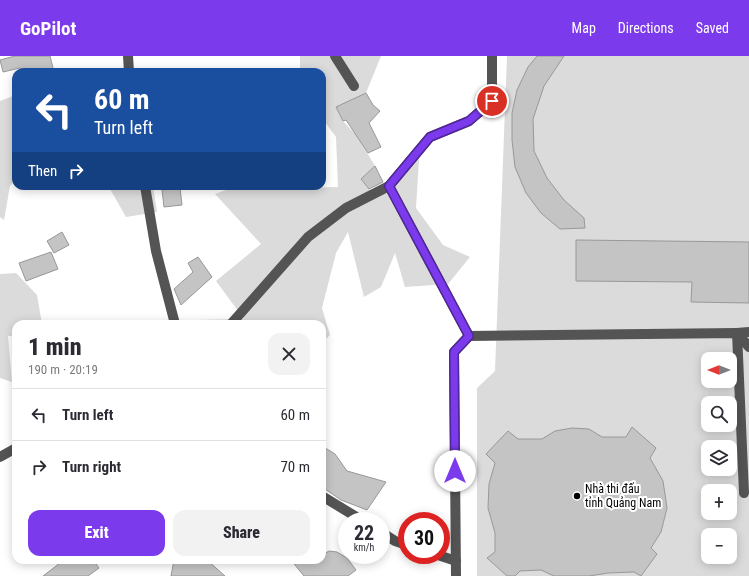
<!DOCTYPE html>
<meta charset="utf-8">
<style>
:root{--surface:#fff;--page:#f2f2f3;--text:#2b2b33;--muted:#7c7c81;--line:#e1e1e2;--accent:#7c3aed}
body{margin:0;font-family:"Roboto Condensed",sans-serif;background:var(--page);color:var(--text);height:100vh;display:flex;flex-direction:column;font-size:15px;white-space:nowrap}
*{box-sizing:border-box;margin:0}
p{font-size:13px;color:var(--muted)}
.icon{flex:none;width:22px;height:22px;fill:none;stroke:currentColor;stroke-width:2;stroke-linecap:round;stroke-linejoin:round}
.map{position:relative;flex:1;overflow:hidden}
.sheet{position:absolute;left:12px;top:264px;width:314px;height:244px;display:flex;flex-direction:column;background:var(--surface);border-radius:12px;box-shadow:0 2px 10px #0003}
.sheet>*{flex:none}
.hud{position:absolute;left:12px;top:12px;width:314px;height:122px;border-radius:12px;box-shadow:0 2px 10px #0003;background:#1a4fa0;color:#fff;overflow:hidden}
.needle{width:26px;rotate:270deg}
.fabs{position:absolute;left:701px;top:296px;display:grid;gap:8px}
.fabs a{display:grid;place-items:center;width:36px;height:36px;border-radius:8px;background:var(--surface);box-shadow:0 2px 10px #0003;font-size:20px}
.speed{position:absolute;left:338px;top:456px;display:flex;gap:8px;font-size:20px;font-weight:700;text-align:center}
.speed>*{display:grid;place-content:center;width:52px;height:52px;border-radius:50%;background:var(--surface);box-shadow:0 2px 10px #0003;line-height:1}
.speed small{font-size:10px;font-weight:400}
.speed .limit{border:6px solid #d22;background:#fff;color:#111}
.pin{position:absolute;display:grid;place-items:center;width:34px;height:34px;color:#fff;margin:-17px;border:2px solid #fff;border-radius:50%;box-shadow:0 1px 4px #0007}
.me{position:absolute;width:44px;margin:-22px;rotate:0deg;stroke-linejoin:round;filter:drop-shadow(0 0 3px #0008)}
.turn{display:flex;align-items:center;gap:14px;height:84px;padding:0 16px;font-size:18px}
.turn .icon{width:52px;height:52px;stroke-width:2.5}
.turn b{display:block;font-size:28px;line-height:34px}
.then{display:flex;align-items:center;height:38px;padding:0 16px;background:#0003;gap:8px;font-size:15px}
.round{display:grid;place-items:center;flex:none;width:42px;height:42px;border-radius:12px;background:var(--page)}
.overview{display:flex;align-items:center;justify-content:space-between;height:68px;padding:0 16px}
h1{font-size:24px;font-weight:800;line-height:30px}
.cta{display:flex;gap:8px;margin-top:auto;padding:8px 16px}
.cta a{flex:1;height:46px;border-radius:12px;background:var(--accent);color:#fff;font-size:16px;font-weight:800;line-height:46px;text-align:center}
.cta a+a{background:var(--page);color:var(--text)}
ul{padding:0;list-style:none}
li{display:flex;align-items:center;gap:12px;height:52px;padding:0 16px;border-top:1px solid var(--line)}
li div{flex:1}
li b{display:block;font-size:15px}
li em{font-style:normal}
header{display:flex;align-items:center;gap:24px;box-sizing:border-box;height:56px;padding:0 20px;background:var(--accent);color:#fff}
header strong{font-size:19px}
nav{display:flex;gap:22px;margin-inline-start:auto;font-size:14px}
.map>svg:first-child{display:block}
</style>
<header>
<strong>GoPilot</strong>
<nav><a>Map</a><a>Directions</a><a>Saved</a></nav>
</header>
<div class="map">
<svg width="749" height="520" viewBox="0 0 749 520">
<rect width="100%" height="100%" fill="#fff"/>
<!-- green -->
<g fill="#dbdbdb" fill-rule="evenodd">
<polygon points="300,0 381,0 366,37 337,52 343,65 357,80 375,110 361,123 376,142 387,133 400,110 419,103 416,152 443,189 470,201 448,228 405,231 395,197 381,231 364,241 348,176 336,197 322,252 330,279 322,287 322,268 192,268 199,264 244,263 216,225 261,188 215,138 237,130 298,130 299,132 338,131 336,81 322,62 322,16 300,16"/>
<path d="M507,0H749V520H477V332L495,315ZM708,303H730V325H708ZM708,347H730V369H708ZM708,391H730V413H708ZM708,435H730V457H708ZM708,479H730V501H708Z"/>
<polygon points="13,40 16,42 16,123 10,130 4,164 0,161 0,45"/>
<polygon points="99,130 153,130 157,156 126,161 109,131"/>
<polygon points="16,217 37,239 42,268 16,268 16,280 8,280 12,326 0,322 0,218"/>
</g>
<!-- building -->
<g fill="#c4c4c4" stroke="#989898">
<polygon points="15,0 50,0 54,16 21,16 20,12 3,16 0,4"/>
<polygon points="537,0 564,0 544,30 533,63 534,95 547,122 564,144 584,162 585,172 560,173 541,157 526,137 515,111 512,84 512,57 517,34 528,11"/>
<polygon points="366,37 373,49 380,55 369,67 381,91 368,97 346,64 343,65 336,51"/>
<polygon points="375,110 383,126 369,133 361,123"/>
<polygon points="180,132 182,149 164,151 162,134"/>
<polygon points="62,176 69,189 54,197 47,185"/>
<polygon points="576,184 749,186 749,247 691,246 692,226 576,225"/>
<polygon points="51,196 58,213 26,225 19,207"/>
<polygon points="198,201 212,221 181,249 174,233 193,216 188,207"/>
<polygon points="632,371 656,392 650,402 663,425 667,452 661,476 651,492 657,498 641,520 634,516 608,517 589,520 554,520 541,514 520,515 515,520 507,520 487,502 495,496 495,477 488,452 489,428 495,407 486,398 508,375 518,383 542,383 555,375 572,372 589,373 602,381 626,381"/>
<polygon points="322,390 335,398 347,415 386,426 367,454 341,444 322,431"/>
<polygon points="329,495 337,496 347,502 356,514 348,520 304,520 291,504 322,504 322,499"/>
<polygon points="64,504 93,504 99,512 88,520 43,520"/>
<polygon points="174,504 207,504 225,520 171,520"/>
</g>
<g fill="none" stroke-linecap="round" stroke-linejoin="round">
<!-- minor -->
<g stroke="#545454" stroke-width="10">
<polyline points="128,0 129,16"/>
<polyline points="335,0 354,30"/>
<polyline points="145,130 156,195 175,268"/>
<polyline points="389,130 469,280"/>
<polyline points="231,268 308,181 346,152 389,130 430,81 469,65 492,45 492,0"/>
<polyline points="0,401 16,392"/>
<polyline points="744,437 737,277 749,276"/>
<polyline points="322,440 363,465"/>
<polyline points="381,476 395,485 407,489"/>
<polyline points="438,499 456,505"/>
<polyline points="456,520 454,296 469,280 737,277 749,291"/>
</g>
</g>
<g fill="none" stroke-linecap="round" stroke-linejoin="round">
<!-- route casing -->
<g stroke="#51269a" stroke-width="10">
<polyline id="route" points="455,415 454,296 469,280 389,130 430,81 469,65 492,45"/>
</g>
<!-- route -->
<use href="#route" stroke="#7c3aed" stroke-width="7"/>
</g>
<!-- markers -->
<circle fill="#000" stroke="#fff" stroke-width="1.5" cx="577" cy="440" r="4"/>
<g text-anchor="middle" stroke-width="4" stroke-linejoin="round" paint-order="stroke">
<!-- poi labels -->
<g font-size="12" fill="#000" stroke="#fff" text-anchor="start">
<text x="585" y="437">Nhà thi đấu<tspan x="585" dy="14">tỉnh Quảng Nam</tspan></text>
</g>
</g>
</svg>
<div class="fabs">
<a><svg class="needle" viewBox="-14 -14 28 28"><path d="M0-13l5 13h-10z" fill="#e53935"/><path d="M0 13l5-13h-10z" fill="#7c7c81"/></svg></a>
<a><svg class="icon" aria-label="search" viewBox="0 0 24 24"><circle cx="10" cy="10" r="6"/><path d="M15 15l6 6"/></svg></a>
<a><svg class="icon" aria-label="layers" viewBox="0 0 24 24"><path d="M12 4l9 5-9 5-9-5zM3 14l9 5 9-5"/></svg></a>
<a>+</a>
<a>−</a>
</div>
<div class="speed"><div>22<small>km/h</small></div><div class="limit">30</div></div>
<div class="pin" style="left:492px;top:45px;background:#d93025"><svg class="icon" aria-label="arrive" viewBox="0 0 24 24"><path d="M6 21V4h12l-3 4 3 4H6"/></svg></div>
<svg class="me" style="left:455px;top:415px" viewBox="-20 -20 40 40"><circle r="19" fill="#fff"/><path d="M0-13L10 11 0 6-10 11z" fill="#7c3aed"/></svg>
<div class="hud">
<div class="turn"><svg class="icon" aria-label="left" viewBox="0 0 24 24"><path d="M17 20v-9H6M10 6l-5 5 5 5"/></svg><div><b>60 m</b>Turn left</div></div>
<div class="then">Then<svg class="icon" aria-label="right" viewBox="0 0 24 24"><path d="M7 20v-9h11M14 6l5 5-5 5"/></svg></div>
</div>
<section class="sheet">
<div class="overview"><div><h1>1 min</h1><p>190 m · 20:19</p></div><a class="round"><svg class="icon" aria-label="close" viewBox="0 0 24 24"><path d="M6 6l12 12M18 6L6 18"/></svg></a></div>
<ul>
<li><svg class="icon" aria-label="left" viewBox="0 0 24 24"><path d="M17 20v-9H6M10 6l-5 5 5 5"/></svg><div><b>Turn left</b></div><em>60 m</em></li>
<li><svg class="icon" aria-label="right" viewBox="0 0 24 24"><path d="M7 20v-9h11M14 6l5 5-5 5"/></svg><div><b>Turn right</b></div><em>70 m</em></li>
</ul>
<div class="cta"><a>Exit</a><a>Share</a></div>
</section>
</div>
